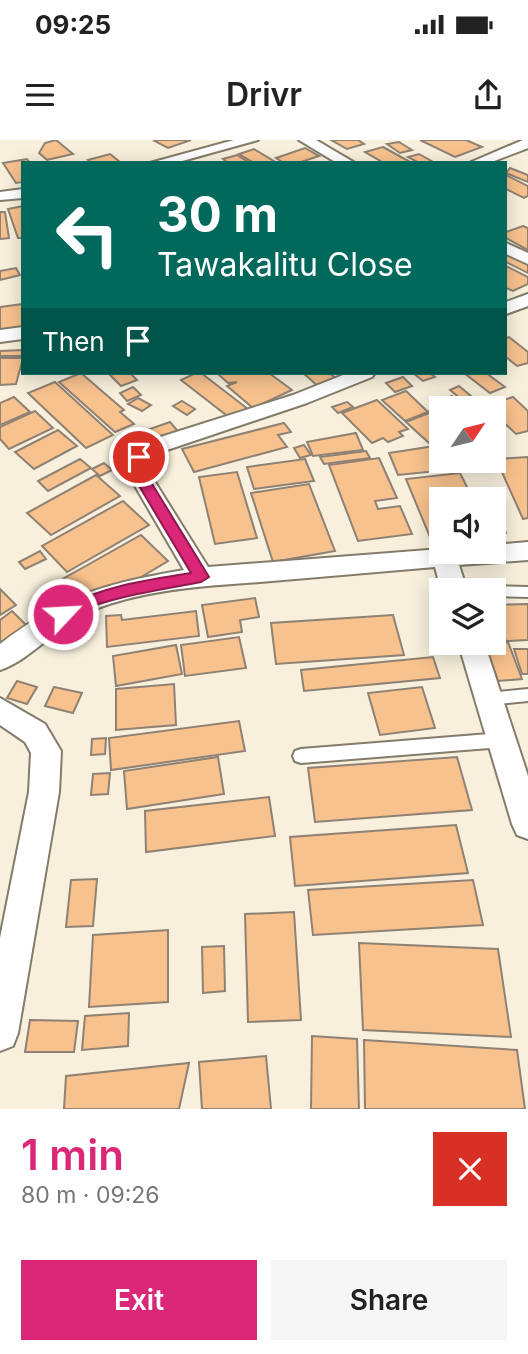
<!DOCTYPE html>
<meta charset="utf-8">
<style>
:root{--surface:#fff;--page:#f6f6f6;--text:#222;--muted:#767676;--accent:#db2777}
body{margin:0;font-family:Inter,sans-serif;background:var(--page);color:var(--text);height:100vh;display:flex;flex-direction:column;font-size:26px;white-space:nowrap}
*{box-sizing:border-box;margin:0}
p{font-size:23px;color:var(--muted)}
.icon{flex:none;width:38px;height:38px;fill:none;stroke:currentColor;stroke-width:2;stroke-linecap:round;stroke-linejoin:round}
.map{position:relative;height:969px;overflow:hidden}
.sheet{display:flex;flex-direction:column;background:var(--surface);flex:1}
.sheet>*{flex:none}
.guide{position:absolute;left:21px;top:21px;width:486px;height:214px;border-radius:0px;box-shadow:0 4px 18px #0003;background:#00695c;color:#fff;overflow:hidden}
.needle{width:46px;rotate:55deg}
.fabs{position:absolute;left:429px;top:256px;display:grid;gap:14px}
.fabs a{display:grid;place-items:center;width:77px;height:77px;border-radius:0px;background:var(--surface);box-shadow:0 4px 18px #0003;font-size:35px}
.pin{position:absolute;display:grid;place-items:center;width:60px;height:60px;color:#fff;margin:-30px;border:4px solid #fff;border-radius:50%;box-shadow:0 2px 7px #0007}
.me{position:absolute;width:77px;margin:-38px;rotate:65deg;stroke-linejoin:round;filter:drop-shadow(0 0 5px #0008)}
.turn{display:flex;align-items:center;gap:24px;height:147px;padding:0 21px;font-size:32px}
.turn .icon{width:91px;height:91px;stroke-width:2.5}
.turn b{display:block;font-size:49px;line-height:60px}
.then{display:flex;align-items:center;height:66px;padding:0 21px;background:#0003;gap:14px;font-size:26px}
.round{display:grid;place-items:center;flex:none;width:74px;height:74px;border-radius:0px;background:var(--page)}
.overview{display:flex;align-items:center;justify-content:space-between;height:119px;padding:0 21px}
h1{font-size:42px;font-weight:600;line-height:52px;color:var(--accent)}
.action{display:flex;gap:14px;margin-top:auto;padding:14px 21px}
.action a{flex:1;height:80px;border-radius:0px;background:var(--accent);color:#fff;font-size:28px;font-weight:600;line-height:80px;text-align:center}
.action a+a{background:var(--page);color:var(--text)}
.status{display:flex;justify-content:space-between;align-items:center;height:49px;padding:0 35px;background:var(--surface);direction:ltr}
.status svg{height:19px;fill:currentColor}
header{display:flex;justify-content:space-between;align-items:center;height:91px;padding:0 21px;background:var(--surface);font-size:32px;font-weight:600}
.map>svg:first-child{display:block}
</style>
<div class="status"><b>09:25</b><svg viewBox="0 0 49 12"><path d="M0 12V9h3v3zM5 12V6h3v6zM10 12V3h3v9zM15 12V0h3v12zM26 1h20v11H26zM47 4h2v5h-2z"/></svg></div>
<header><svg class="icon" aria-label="menu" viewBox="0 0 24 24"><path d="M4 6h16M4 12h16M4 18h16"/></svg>Drivr<svg class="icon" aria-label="share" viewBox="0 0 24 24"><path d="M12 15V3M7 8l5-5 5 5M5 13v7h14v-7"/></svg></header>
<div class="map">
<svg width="528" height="969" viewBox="0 0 528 969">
<rect width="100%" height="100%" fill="#f8f0dc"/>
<!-- building -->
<g fill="#f8c28e" stroke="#8f8173" stroke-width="2">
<polygon points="56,0 73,14 47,20 39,13 45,3"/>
<polygon points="153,0 191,0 168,8"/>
<polygon points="331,0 358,0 364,4 347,9"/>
<polygon points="420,0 466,0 482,7 455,17"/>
<polygon points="399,2 412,10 400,13 387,4"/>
<polygon points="383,7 412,23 384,23 365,12"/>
<polygon points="305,8 319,16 298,23 284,23 276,18"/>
<polygon points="254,9 277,23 254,23 239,14"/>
<polygon points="110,14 120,22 92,23 88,20"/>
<polygon points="419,14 435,23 419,23 408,17"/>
<polygon points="237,15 250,23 228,23 223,19"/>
<polygon points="27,19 30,23 23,23 23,42 16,43 3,23"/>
<polygon points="510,28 528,35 528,42 506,33"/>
<polygon points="506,35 528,46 528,56 524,58 506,49"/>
<polygon points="23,66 23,98 18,98 8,69"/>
<polygon points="0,72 5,72 9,98 0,99"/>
<polygon points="523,86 528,88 528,110 506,98 506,92"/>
<polygon points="506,111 528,122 528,133 506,122"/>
<polygon points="506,126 528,137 528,144 513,151 506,148"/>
<polygon points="16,128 20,135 0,140 0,131"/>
<polygon points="23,164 23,187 0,190 0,167"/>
<polygon points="509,197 528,212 528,223 517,226 506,217 506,198"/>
<polygon points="23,210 23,216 0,216 0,211"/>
<polygon points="0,218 23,218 16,244 0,245"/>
<polygon points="81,233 124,270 120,272 134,284 115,292 59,242"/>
<polygon points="117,233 130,233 137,240 121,246 110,235"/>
<polygon points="196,233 201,233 248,269 230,278 181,240"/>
<polygon points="269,233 292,250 253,268 227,246 237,242 228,243 218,234"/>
<polygon points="303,233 329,233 337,239 319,247"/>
<polygon points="413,233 430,233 435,237 423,241"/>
<polygon points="464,233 486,233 505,247 490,253"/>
<polygon points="403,237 412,246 395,252 386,243"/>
<polygon points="55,242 113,295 86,308 28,253"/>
<polygon points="459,246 471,256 461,259 450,250"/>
<polygon points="133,247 141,255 127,261 120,253"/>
<polygon points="406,251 428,272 405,281 382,260"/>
<polygon points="452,256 460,263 472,259 482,268 441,268 441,280 430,270 442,266 437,262"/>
<polygon points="14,257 30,272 0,285 0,263"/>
<polygon points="513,257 528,271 528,291 516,294 494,273 494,268 485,266"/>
<polygon points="138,258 151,265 142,271 128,264"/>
<polygon points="377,260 408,289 399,292 403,296 388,302 383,298 372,303 342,273"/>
<polygon points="182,261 195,269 187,275 173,266"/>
<polygon points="347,262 353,267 338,273 332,267"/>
<polygon points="35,271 53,288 9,309 0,299 0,287"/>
<polygon points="429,273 441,284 441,298 429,303 406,282"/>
<polygon points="170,282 182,296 141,311 130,296"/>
<polygon points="284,283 291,292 278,295 287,307 194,332 182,309"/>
<polygon points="58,290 77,306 34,329 15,312"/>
<polygon points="356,293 363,310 313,316 307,302"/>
<polygon points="304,305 311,315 300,318 294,308"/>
<polygon points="441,305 441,320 464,320 468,328 398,335 389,313"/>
<polygon points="366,311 370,318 324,324 320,317"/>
<polygon points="528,317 528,378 523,379 496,319"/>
<polygon points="379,318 397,358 375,361 378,369 400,366 412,394 358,401 329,325"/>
<polygon points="80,319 91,328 48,351 38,341"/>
<polygon points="305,319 314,341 254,349 247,327"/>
<polygon points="104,323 112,330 100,336 92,329"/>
<polygon points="237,332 257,398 215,404 199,337"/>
<polygon points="460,333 473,359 441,359 441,401 432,402 406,339"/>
<polygon points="96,335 120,356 51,395 27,373"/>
<polygon points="309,344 335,411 273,422 251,353"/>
<polygon points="123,361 149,385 67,432 42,406"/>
<polygon points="497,373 506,393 494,395 494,374"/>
<polygon points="141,395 168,421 121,449 75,464 64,455 53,461 43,450"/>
<polygon points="40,411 46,419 25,429 19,422"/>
<polygon points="0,449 16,465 0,475"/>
<polygon points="255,458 259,477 240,480 242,492 208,497 202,465"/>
<polygon points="528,464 528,500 506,501 495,465"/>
<polygon points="12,471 30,489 0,511 0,480"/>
<polygon points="196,471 199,496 107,507 106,476 121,475 122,480"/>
<polygon points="393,475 404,515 276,524 271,483"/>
<polygon points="239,497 246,528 185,536 181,505"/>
<polygon points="508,502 522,539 498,541 485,504"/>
<polygon points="176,505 182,534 116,546 113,516"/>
<polygon points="514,509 528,509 528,534 522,534"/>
<polygon points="433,517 440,538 304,551 301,530"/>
<polygon points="17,541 37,547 27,564 7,558"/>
<polygon points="174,544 176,585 116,590 116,549"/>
<polygon points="54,547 82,553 73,573 45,566"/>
<polygon points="422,547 435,588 380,595 368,553"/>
<polygon points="239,581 245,611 111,630 109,598"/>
<polygon points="106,598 105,614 91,615 92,599"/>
<polygon points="218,617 224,654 127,669 124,631"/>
<polygon points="457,617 472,670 315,682 308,628"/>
<polygon points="110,633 108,654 91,655 93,634"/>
<polygon points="269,657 275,696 146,712 145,671"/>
<polygon points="456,685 468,733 295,746 290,697"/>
<polygon points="97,739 93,786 66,787 71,740"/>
<polygon points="473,740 483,785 313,795 308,750"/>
<polygon points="294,772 301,880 248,882 245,774"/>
<polygon points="168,790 168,862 89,867 93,795"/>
<polygon points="359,803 498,809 511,897 363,890"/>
<polygon points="224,806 225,851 203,853 202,807"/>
<polygon points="129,873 128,906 82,910 85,876"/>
<polygon points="30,880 78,881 74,912 25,912"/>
<polygon points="312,896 357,899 359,969 311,969"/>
<polygon points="364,900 517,910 525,969 365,969"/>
<polygon points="266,916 271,969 202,969 199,922"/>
<polygon points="189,923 179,969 64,969 66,936"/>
</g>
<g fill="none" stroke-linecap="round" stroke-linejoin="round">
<!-- lane casing -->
<g stroke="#837c6b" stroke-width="4">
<g id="lane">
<polygon points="494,446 528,447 528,457 494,456 494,450 488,450"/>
<polygon points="528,549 528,561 489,565 484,564 481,559 484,554 489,553"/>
<polygon points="502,593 508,595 510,600 508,605 502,607 301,623 295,621 293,616 295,611 301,609"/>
</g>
</g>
<!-- street casing -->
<g stroke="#837c6b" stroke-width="4">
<g id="street">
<polygon points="234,0 258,0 175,23 150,23"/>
<polygon points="299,0 316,0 355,23 337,23"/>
<polygon points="523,0 528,0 528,8 489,23 469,23"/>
<polygon points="23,49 23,58 0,60 0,52"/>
<polygon points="506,103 528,113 528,124 506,114"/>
<polygon points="528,154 528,166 506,174 506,162"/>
<polygon points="23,187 23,199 0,202 0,190"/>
<path d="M348,233H375L372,237L307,263L167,310L150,320V334L208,427L441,409L494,411V405L528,402V420L459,425L467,450H441L435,427C377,432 319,437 260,442C205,446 145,449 93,470C59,483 33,519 0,530V504C66,454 104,444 184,430L128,334L131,312L151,300L293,255Z"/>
<polygon points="458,502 484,502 528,636 528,699 517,695 512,684"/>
<polygon points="0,558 45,584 61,611 59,652 18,893 13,906 0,911 0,798 29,652 31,613 25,602 0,585"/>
</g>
</g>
<!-- lane -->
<use href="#lane" fill="#fff" fill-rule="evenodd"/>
<!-- street -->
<use href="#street" fill="#fff" fill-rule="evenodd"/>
</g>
<!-- route -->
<path fill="#db2777" stroke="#8e194d" stroke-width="2" d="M139,313L146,317V334L209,437L201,442C164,449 129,454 93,466C81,470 70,483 58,479V470C99,447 145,440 191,433L132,334V317Z"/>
</svg>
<div class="fabs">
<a><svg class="needle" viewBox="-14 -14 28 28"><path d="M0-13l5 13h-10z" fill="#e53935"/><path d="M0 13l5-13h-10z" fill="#767676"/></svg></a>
<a><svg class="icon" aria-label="sound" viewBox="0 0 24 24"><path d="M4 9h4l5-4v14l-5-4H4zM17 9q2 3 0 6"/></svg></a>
<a><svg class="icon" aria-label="layers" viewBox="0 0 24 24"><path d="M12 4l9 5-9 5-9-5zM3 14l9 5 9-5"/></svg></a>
</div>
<div class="pin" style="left:139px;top:317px;background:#d93025"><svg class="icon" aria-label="arrive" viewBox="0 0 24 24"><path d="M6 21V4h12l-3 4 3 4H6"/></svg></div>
<svg class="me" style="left:63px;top:474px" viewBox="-20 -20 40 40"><circle r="17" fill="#db2777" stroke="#fff" stroke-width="3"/><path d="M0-11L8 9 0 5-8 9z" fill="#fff"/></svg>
<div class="guide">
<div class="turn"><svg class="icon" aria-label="left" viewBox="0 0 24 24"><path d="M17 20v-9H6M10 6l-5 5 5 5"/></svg><div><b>30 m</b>Tawakalitu Close</div></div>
<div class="then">Then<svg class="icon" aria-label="arrive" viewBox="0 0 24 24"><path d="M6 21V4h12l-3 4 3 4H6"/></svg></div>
</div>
</div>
<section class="sheet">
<div class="overview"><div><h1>1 min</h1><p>80 m · 09:26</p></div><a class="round" style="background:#d93025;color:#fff"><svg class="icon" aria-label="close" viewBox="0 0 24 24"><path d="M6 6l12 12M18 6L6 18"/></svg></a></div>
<div class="action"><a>Exit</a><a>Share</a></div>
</section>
